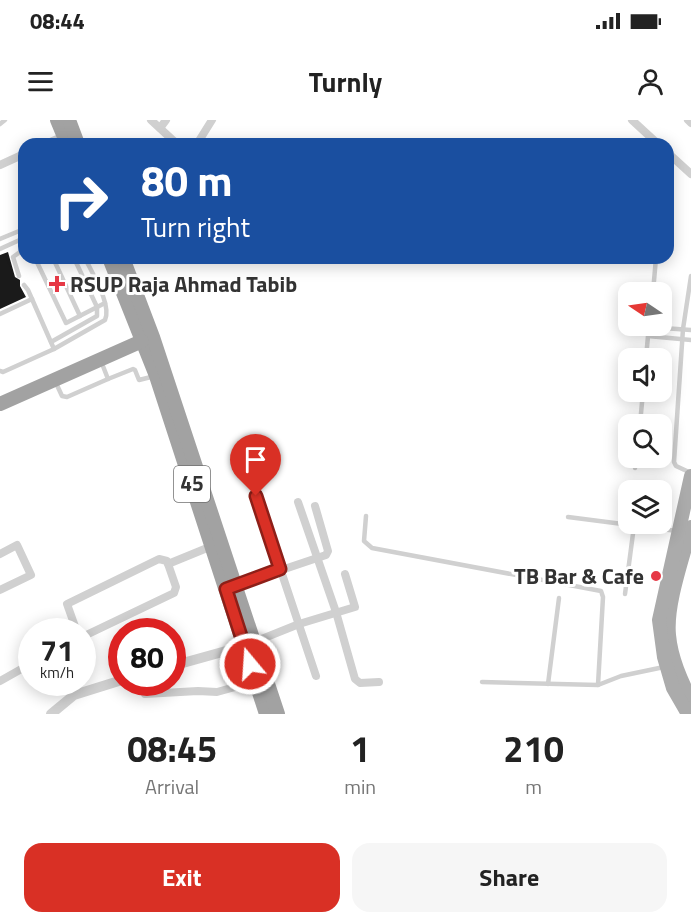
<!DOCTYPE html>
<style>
:root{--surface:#fff;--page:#f6f6f6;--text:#222;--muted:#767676;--accent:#d93025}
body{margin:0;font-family:"Titillium Web",sans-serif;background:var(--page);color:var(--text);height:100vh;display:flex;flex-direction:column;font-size:22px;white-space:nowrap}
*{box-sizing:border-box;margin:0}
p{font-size:20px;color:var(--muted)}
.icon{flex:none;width:33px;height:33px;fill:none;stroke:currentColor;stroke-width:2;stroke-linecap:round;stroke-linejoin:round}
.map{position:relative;height:594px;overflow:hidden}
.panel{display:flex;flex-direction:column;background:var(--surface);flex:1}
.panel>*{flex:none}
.top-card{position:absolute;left:18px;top:18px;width:656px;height:126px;border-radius:18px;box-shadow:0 3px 15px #0003;background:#1a4fa0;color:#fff;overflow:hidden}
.needle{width:39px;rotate:283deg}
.buttons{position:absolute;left:618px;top:162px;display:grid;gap:12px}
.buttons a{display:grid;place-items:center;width:54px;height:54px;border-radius:12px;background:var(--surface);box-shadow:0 3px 15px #0003;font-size:30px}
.speed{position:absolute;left:18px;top:498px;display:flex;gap:12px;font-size:30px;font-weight:700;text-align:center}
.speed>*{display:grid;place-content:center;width:78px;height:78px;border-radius:50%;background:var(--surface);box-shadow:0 3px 15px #0003;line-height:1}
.speed small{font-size:15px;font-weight:400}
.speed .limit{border:9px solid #d22;background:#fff;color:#111}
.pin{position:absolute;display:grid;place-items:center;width:51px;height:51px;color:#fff;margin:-62px -26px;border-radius:50% 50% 50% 0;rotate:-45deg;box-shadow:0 0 6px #0007}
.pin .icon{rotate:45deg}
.me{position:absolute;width:66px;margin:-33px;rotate:342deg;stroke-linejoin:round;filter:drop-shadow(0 0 4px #0008)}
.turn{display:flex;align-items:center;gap:21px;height:126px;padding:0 24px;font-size:27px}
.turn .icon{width:78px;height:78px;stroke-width:2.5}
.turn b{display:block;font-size:42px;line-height:51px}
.eta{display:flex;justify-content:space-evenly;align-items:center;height:102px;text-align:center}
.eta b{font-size:36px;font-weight:700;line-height:42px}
.button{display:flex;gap:12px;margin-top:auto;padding:12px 24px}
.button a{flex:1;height:69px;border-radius:18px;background:var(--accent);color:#fff;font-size:24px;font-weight:700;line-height:69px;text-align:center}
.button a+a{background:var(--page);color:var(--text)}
.status{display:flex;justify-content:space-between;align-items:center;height:42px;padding:0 30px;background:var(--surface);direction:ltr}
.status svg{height:16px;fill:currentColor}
header{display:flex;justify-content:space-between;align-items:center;height:78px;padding:0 24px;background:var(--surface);font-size:27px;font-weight:700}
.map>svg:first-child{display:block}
</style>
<div class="status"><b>08:44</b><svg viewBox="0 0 49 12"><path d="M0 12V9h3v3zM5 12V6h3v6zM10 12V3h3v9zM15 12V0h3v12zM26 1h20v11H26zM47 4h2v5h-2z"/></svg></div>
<header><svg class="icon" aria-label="menu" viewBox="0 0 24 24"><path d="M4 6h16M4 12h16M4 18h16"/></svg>Turnly<svg class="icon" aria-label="person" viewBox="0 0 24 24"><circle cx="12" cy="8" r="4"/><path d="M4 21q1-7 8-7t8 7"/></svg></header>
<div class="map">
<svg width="691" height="594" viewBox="0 0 691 594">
<rect width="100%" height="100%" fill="#fff"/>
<!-- building -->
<polygon fill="#1a1a1a" points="8,132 15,157 20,160 20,166 26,177 0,189 0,135"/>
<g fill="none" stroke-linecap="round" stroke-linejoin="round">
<!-- service -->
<g stroke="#d0d0d0" stroke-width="4.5">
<polyline points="0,4 5,0"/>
<polyline points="0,119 24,109"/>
<polyline points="0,129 24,118"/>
<polyline points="35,138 66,203 105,183"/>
<polyline points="53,138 80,196"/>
<polyline points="19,156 13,137 24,129"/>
<polyline points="653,172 656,138"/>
<polyline points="0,194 32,179"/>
<polyline points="649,207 691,210"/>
<polyline points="51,222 97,196 97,187 74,138"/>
<path d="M54,229L105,200C112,185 92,153 85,138"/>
<polyline points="646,238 648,216 691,220"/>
<polyline points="0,251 3,252 54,229 28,170 24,165"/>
<polyline points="108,259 133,249 135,250 139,260 155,256"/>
<polyline points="56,263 62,276 67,277 108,259 101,241"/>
<polyline points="640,304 643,272"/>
<polyline points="635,348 636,338"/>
<polyline points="691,353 676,346 674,342 683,209 691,156"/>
<polyline points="366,396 364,421 372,428 601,471 603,477 598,565"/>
<polyline points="568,397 677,411"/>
<polyline points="625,474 634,406"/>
<polyline points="482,562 598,565 621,556 664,547"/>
<polyline points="548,564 559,478"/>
</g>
<!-- minor -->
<g stroke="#d0d0d0" stroke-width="8">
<polyline points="151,0 177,24"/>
<polyline points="632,0 658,24"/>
<polyline points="688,0 691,3"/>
<polyline points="160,8 166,0"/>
<polyline points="46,24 64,16"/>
<polyline points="197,24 212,0"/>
<polyline points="668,33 691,54"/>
<polyline points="0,45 24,34"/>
<polyline points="256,376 316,556"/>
<polyline points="298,382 336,492 355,559 360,563 379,562"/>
<polyline points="0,434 17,425 31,455 0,470"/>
<polyline points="168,444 212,426"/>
<polyline points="231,467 326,435 328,431 315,386"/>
<polyline points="77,512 67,484 159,439 167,441 176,467 174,473 82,517"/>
<polyline points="254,522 299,504 355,487 345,454"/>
<polyline points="0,561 32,543"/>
<polyline points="145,574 198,571 217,572 256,561"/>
</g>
<!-- tertiary -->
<g stroke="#d0d0d0" stroke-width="10">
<polyline points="172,546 244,526"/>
<polyline points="51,594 74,575 122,560"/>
</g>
<!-- primary -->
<g stroke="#ababab" stroke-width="14">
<path d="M691,407C683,438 666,484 669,515C671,538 681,560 691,580"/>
<polyline points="688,594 673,568 664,537 659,500 691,356"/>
</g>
<!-- trunk -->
<g stroke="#a2a2a2" stroke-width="14">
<polyline points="57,0 67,24"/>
<polyline points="69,0 78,24"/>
<polyline points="109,138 156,256 266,594"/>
<polyline points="123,138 153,217 278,594"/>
<polyline points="0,284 142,221"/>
</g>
</g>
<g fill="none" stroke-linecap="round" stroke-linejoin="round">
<!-- route casing -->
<g stroke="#8d1f18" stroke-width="15">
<polyline id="route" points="250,544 226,469 280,449 256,376"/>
</g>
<!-- route -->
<use href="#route" stroke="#d93025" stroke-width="10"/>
</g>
<!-- markers -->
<g fill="#e63946" stroke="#fff" stroke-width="2">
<path d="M54 155h6v6h6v6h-6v6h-6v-6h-6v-6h6z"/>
<circle cx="656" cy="456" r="6"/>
</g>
<g text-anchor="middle" stroke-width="6" stroke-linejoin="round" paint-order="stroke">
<!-- shield labels -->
<rect fill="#fff" stroke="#707070" stroke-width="1.5" x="174" y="346" width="36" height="36" rx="4.5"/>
<g font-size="21" font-weight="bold" fill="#333">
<text x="192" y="371">45</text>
</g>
<!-- poi labels -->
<g font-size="22" font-weight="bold" fill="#333" stroke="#fff" text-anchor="start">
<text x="70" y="172">RSUP Raja Ahmad Tabib</text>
<text x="644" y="464" text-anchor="end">TB Bar &amp; Cafe</text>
</g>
</g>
</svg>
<div class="buttons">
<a><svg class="needle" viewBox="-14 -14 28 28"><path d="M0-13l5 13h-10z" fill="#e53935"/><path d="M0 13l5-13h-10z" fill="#767676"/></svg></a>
<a><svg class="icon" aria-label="sound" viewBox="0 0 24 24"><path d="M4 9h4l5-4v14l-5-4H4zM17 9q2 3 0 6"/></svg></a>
<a><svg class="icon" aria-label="search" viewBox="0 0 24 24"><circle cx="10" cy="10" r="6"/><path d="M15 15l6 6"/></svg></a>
<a><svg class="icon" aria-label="layers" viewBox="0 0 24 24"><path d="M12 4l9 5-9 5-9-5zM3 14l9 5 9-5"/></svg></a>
</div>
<div class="speed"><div>71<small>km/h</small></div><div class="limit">80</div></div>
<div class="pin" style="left:256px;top:376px;background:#d93025"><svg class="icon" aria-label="arrive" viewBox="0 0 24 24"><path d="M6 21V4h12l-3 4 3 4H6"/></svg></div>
<svg class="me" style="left:250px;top:544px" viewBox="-20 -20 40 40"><circle r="17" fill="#d93025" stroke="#fff" stroke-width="3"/><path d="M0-11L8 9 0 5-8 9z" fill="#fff"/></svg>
<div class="top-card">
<div class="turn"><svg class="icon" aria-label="right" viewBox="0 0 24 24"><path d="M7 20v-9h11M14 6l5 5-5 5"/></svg><div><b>80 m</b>Turn right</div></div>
</div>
</div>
<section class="panel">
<div class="eta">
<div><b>08:45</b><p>Arrival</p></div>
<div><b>1</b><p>min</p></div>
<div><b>210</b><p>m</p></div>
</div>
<div class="button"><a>Exit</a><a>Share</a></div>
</section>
